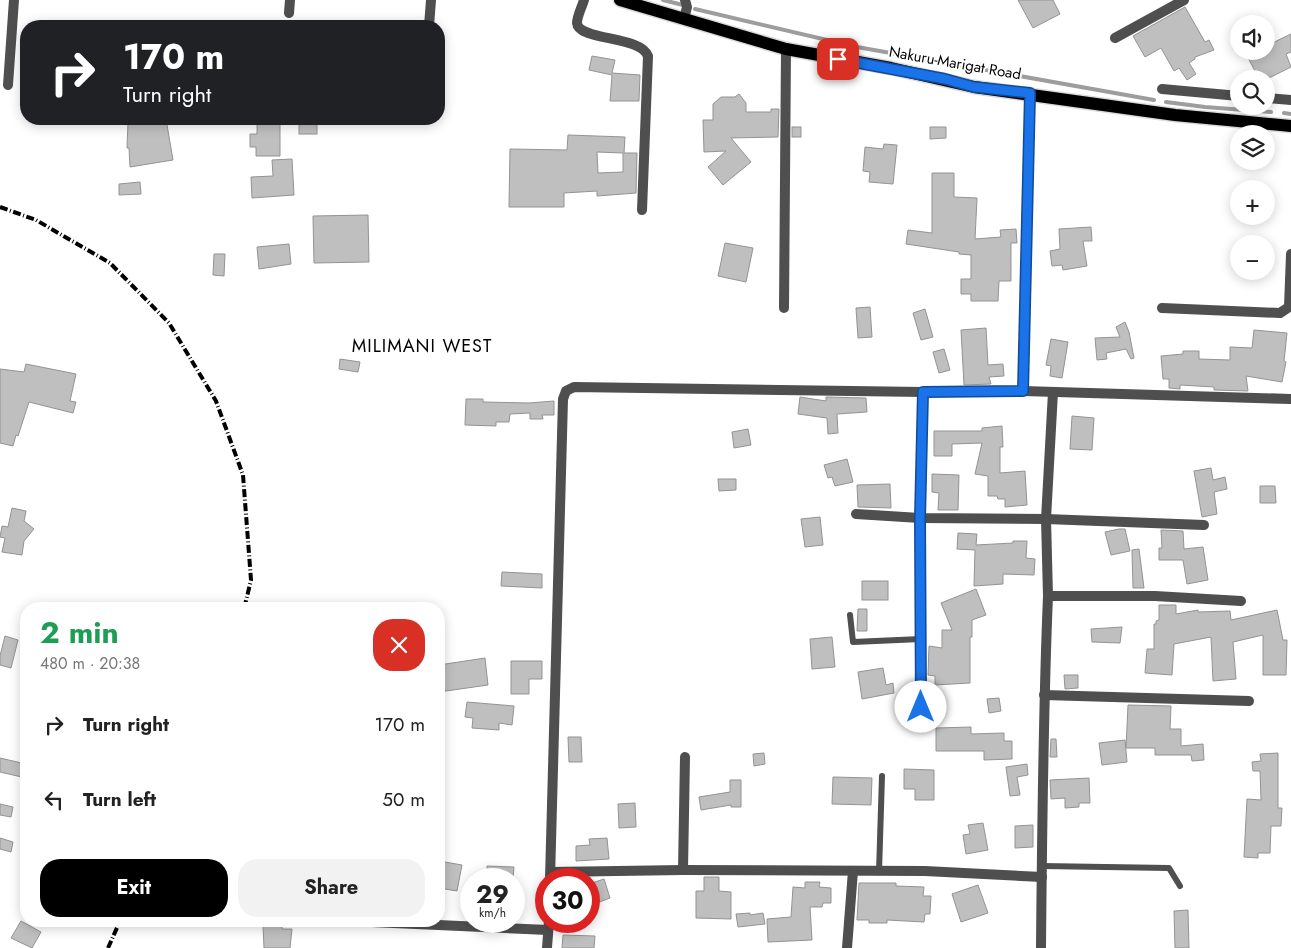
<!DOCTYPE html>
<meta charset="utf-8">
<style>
:root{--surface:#fff;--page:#f2f2f2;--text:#222;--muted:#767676;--accent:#000}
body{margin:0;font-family:Jost,sans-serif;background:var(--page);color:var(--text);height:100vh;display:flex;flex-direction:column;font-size:19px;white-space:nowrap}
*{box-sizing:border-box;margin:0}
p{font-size:16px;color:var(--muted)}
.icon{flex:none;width:28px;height:28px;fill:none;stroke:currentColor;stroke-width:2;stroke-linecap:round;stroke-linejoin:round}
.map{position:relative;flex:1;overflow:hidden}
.drawer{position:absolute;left:20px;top:602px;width:425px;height:325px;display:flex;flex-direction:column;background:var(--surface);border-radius:20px;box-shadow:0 2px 12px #0003}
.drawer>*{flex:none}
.banner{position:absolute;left:20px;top:20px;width:425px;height:105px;border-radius:20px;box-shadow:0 2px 12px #0003;background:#202124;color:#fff;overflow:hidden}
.fabs{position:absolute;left:1230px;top:15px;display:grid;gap:10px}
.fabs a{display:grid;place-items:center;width:45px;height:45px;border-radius:50%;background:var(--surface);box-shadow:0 2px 12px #0003;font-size:25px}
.speed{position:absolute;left:460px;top:868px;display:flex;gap:10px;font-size:25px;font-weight:700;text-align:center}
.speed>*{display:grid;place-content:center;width:65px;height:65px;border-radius:50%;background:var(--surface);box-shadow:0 2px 12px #0003;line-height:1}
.speed small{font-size:12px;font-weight:400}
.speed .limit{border:8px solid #d22;background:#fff;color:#111}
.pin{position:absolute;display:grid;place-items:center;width:42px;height:42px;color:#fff;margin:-21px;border-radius:10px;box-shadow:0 2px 8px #0006}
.me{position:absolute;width:55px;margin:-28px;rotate:0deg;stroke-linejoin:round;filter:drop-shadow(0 0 4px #0008)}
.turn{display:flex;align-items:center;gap:18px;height:105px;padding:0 20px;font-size:22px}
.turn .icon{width:65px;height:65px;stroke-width:2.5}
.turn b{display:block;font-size:35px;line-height:42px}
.round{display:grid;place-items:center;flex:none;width:52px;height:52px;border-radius:20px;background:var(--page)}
.summary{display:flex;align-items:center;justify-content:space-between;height:85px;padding:0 20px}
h1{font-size:30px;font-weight:700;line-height:38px;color:#1e9e55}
.button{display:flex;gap:10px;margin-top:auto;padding:10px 20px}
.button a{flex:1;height:58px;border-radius:20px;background:var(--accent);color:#fff;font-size:20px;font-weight:700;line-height:58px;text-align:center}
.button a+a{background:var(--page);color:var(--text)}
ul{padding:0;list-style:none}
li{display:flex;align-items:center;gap:15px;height:75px;padding:0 20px}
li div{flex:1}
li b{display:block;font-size:19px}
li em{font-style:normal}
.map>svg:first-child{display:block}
</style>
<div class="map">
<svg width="1291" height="948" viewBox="0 0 1291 948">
<rect width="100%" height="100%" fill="#fff"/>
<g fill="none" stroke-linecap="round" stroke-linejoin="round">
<!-- stream -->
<g stroke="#9d9d9d" stroke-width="4">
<polyline points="663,0 683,5"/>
<polyline points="695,9 857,47 1154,100"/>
<polyline points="1166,102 1205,107 1271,112"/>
<polyline points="1284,113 1291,114"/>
</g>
</g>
<!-- building -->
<g fill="#bfbfbf" stroke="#939393" fill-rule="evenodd">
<polygon points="1018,0 1053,0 1060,14 1033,28"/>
<polygon points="1185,7 1205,42 1209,40 1214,50 1195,57 1195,59 1189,63 1196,74 1187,80 1179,68 1174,71 1161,48 1145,57 1133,36"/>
<polygon points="1291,34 1291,52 1286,54 1291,67 1267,79 1239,79 1255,71 1247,56 1256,51 1266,51 1266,46"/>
<polygon points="592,56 615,60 612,73 640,75 639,101 610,101 612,75 589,70"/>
<polygon points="739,94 746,103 746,112 771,112 771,109 779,109 778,137 731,138 751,162 723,185 708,167 726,151 704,152 703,120 713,120 713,104 721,97 735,97"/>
<polygon points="143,119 166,119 173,160 130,167 129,148 127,148 128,122 144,122"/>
<rect x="299" y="119" width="18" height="15"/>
<polygon points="257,122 280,122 280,156 256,156 256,147 250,147 250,134 257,134"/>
<rect x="792" y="127" width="9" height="10"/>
<polygon points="930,127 946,127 946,138 930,139"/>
<path d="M568,135L625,137L624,153H637L636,193L597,196V191L564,193V207H509L510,149L567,150ZM597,152L623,153V172L598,173Z"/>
<polygon points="884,144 897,145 893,184 869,182 870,172 863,171 865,147 883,149"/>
<polygon points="292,159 294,195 252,198 251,177 273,176 272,160"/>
<polygon points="932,173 954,173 954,197 977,198 975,239 1001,237 1000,230 1016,229 1017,243 1011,243 1011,281 999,281 998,301 971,301 971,294 961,294 961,279 971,279 971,255 959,254 959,252 906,244 908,230 932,233"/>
<polygon points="140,182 141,194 119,195 119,184"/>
<polygon points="368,215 369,262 314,263 313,216"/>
<polygon points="1091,227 1092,241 1083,241 1087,266 1063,270 1062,265 1052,266 1050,251 1060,249 1059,229"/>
<polygon points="725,243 753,248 746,282 718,276"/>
<polygon points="289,244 291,264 259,269 257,247"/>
<polygon points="214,254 225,254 224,276 213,275"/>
<polygon points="870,307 872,337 858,338 856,308"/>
<polygon points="925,309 933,337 921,340 913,313"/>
<polygon points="1125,322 1129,332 1134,358 1131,359 1126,349 1106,353 1107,359 1097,360 1095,338 1120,337 1116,327"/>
<polygon points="986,328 988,365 1003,364 1004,376 989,377 991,384 964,385 961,330"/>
<polygon points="1254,330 1287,333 1284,361 1286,362 1282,382 1246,376 1248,391 1214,390 1214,387 1180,385 1180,389 1169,388 1169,379 1163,379 1161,356 1183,354 1183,351 1199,351 1199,359 1230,360 1230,347 1252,348"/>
<polygon points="1051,339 1068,342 1062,378 1050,376 1051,366 1046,365"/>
<polygon points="944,349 950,370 939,373 933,352"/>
<polygon points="340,359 360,362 358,372 339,369"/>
<polygon points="26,364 76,374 70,401 76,402 73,413 29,402 18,436 16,435 13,446 0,443 0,369 24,372"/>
<polygon points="800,397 826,401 826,397 866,398 867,412 837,414 838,433 828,434 827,418 798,414"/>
<polygon points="466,399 483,399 483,402 529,403 554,401 554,415 542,415 543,419 530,419 530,413 510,414 509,422 496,422 496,426 465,425"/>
<polygon points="1072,416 1094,418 1092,450 1070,449"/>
<polygon points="1002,426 1003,447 1000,447 1000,473 1025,471 1027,505 1005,507 1005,499 998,499 997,496 988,496 988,476 975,474 982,443 952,444 952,456 934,456 934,431 982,431 982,428"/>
<polygon points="748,429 751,445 734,448 732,432"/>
<polygon points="847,459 853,482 835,486 832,477 828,478 824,465"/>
<polygon points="1211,468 1213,480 1225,477 1227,489 1214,492 1217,514 1202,517 1194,471"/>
<polygon points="932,474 959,475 958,510 938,510 939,493 932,492"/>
<polygon points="718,479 736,479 736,490 719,491"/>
<polygon points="890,484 891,508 858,507 857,485"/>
<polygon points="1260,486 1275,486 1276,503 1260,503"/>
<polygon points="12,508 26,511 24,521 34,529 24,541 22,555 2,552 5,538 0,537 2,526 8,527"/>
<polygon points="820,517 823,545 805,547 801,519"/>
<polygon points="1119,529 1125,529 1130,551 1111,555 1105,532"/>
<polygon points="1161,530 1183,531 1184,549 1203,547 1208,580 1187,584 1183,560 1159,560 1159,548 1162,548"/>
<polygon points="958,533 977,534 976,545 1013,543 1013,541 1027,541 1026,558 1035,559 1034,575 1003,574 1003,584 974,586 975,550 957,549"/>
<polygon points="1139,549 1144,588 1133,588 1132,550"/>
<polygon points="502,572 542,574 542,588 501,586"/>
<rect x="862" y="581" width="26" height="19"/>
<polygon points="976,589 986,615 972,620 972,637 970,637 970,683 935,685 935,676 928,675 929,646 942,648 942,630 952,630 941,603"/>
<polygon points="1159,605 1176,605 1176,614 1198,610 1198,612 1230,611 1231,620 1277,610 1283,640 1287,640 1286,675 1263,675 1263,635 1233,642 1236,679 1213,681 1211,637 1174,644 1172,675 1145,673 1147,649 1154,649 1154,624 1156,624 1156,621 1159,620"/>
<polygon points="858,609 867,609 867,631 857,631"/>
<polygon points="1122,627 1120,643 1092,642 1091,629"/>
<polygon points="5,636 18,640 11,668 0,665 0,656"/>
<polygon points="832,637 835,667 812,669 810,639"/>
<polygon points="485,658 488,685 439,692 439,665"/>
<polygon points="511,661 542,661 542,679 529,679 529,694 511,694"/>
<polygon points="883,668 886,685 893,683 894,693 862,699 858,672"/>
<polygon points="1064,675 1078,675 1078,688 1065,689"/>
<polygon points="999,698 1001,711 989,713 987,699"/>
<polygon points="467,702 514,706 512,725 499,723 499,730 472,728 473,718 465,717"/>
<polygon points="1128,705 1171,706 1170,729 1181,729 1181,746 1203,744 1204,760 1192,761 1191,755 1155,755 1155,748 1126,748"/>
<polygon points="971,727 971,734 1004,733 1004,741 1012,741 1012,759 984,760 984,751 936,751 936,728"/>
<polygon points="568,737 581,737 582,762 569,762"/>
<polygon points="1051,739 1056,739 1057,757 1050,757"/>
<polygon points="1125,740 1127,762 1102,765 1099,743"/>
<polygon points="764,753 765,764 754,766 753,754"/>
<polygon points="1278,753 1278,808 1282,808 1281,826 1271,826 1270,853 1258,853 1258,858 1244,857 1247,799 1261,800 1260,771 1253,771 1252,762 1261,761 1260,754"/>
<polygon points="0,758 26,764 26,778 0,772"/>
<polygon points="1027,764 1028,775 1017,777 1020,795 1010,796 1006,767"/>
<polygon points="904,769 934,770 934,800 915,800 915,789 904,789"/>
<polygon points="833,777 872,778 871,805 832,804"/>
<polygon points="1089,778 1090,803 1079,803 1079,807 1065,808 1065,798 1051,799 1050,780"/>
<polygon points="730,780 741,780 741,807 731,807 731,805 701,810 699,797 730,792"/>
<polygon points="635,803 636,827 619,828 618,804"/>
<polygon points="0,804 13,807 11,817 0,815"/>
<polygon points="983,823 988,850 966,854 963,835 970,834 968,825"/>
<polygon points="1033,825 1033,847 1015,848 1015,826"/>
<polygon points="0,838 13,842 11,852 0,849"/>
<polygon points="607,838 609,859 576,861 576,846 590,845 589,839"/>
<polygon points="439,861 462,865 457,891 439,888"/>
<polygon points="487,866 514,867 513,879 487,879"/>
<polygon points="704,877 719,877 719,891 731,892 731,919 696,918 696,891 704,891"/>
<polygon points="604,879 610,898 589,906 589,884"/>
<polygon points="805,882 820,882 819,887 831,888 831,903 823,903 822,907 810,907 812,940 768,942 767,919 791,917 793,887 805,888"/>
<polygon points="859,883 896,883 896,886 924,887 923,896 931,896 930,914 925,914 924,922 887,920 887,923 869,923 869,920 857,920"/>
<polygon points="978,885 988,913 961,922 952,894"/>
<polygon points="1188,910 1189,948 1175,948 1174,911"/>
<polygon points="750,913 750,915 763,913 765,924 738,927 736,914"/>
<polygon points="21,921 41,932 32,948 11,938"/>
<polygon points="282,924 282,929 292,929 290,948 264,948 263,926"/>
<polygon points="563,935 595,936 594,948 562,948"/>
</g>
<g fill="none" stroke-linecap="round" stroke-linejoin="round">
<!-- primary casing -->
<g stroke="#dbdbdb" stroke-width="15">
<polyline id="primary" points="620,0 786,49 891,68 974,87 1175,115 1291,126"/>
</g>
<!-- lane -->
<g stroke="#4f4f4f" stroke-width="6">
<polyline points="850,615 853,642 921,639"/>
<polyline points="1042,866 1169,868 1180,886"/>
<polyline points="879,872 882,776"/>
</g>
<!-- street -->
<g stroke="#4f4f4f" stroke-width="10">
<path d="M584,0C582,7 577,16 577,23C578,41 640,35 648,56L642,210"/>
<polyline points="289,13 290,0"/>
<polyline points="684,19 687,7 685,0"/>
<polyline points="429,26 431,0"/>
<polyline points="1115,38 1184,0"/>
<polyline points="8,85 14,0"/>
<polyline points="1162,89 1239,96"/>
<polyline points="1266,98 1291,100"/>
<polyline points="784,308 786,49"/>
<polyline points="1162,308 1280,313 1289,307 1291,254"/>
<polyline points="1023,391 1030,93"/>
<polyline points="923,392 920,518 1046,519 1048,596"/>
<polyline points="1053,392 1046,519 1204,525"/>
<polyline points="856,514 920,518 921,707"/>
<polyline points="1044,695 1249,701"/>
<polyline points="683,870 685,757"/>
<polyline points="551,872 683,870 925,871 1042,877"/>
<polyline points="550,879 563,399 566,391 574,387 923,392 1023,391 1291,399"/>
<polyline points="349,921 548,930"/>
<polyline points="547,948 549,921"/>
<polyline points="847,948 853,871"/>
<path d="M1041,948C1042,831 1043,713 1048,596H1155L1241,601"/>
</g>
<!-- primary -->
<use href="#primary" stroke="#000" stroke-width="12"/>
<!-- rail -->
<g stroke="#000" stroke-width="4" stroke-dasharray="8 2.5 1 2.5" stroke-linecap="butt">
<polyline points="0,207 36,220 110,263 169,323 216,401 243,475 251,580 244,609"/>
<polyline points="108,948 120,921"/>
</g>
</g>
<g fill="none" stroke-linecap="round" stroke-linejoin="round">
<!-- route casing -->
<g stroke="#114b97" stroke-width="12">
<polyline id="route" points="838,59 945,79 974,87 1030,93 1023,391 923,392 920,518 921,707"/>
</g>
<!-- route -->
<use href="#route" stroke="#1a73e8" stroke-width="9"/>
</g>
<g text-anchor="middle" stroke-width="4" stroke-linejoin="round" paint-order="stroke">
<!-- street labels -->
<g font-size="15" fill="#000" stroke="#fff">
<text transform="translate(955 63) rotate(10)" y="5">Nakuru-Marigat Road</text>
</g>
<!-- quarter labels -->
<g font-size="18" letter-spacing="1" fill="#000" stroke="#fff">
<text x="422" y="352">MILIMANI WEST</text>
</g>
</g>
</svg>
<div class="fabs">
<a><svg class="icon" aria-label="sound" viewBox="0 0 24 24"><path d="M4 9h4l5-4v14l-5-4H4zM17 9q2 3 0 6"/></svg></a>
<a><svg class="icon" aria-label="search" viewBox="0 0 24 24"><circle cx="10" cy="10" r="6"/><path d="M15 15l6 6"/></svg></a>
<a><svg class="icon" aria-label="layers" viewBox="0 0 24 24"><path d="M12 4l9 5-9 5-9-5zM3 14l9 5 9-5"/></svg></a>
<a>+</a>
<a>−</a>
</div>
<div class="speed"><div>29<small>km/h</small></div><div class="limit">30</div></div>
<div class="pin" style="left:838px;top:59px;background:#d93025"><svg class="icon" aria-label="arrive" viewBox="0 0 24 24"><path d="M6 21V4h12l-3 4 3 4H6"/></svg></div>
<svg class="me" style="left:921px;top:707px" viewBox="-20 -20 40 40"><circle r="19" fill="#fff"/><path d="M0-13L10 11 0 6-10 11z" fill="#1a73e8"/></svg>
<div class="banner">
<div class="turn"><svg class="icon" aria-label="right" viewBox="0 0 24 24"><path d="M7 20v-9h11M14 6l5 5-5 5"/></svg><div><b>170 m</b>Turn right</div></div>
</div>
<section class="drawer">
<div class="summary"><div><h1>2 min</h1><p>480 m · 20:38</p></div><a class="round" style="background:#d93025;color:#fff"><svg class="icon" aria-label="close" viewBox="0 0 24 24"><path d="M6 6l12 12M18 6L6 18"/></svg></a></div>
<ul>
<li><svg class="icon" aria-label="right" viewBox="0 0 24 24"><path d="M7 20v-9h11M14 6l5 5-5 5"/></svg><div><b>Turn right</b></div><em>170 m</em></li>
<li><svg class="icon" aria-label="left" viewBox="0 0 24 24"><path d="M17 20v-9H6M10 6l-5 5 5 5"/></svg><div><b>Turn left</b></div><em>50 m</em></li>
</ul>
<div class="button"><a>Exit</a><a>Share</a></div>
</section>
</div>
